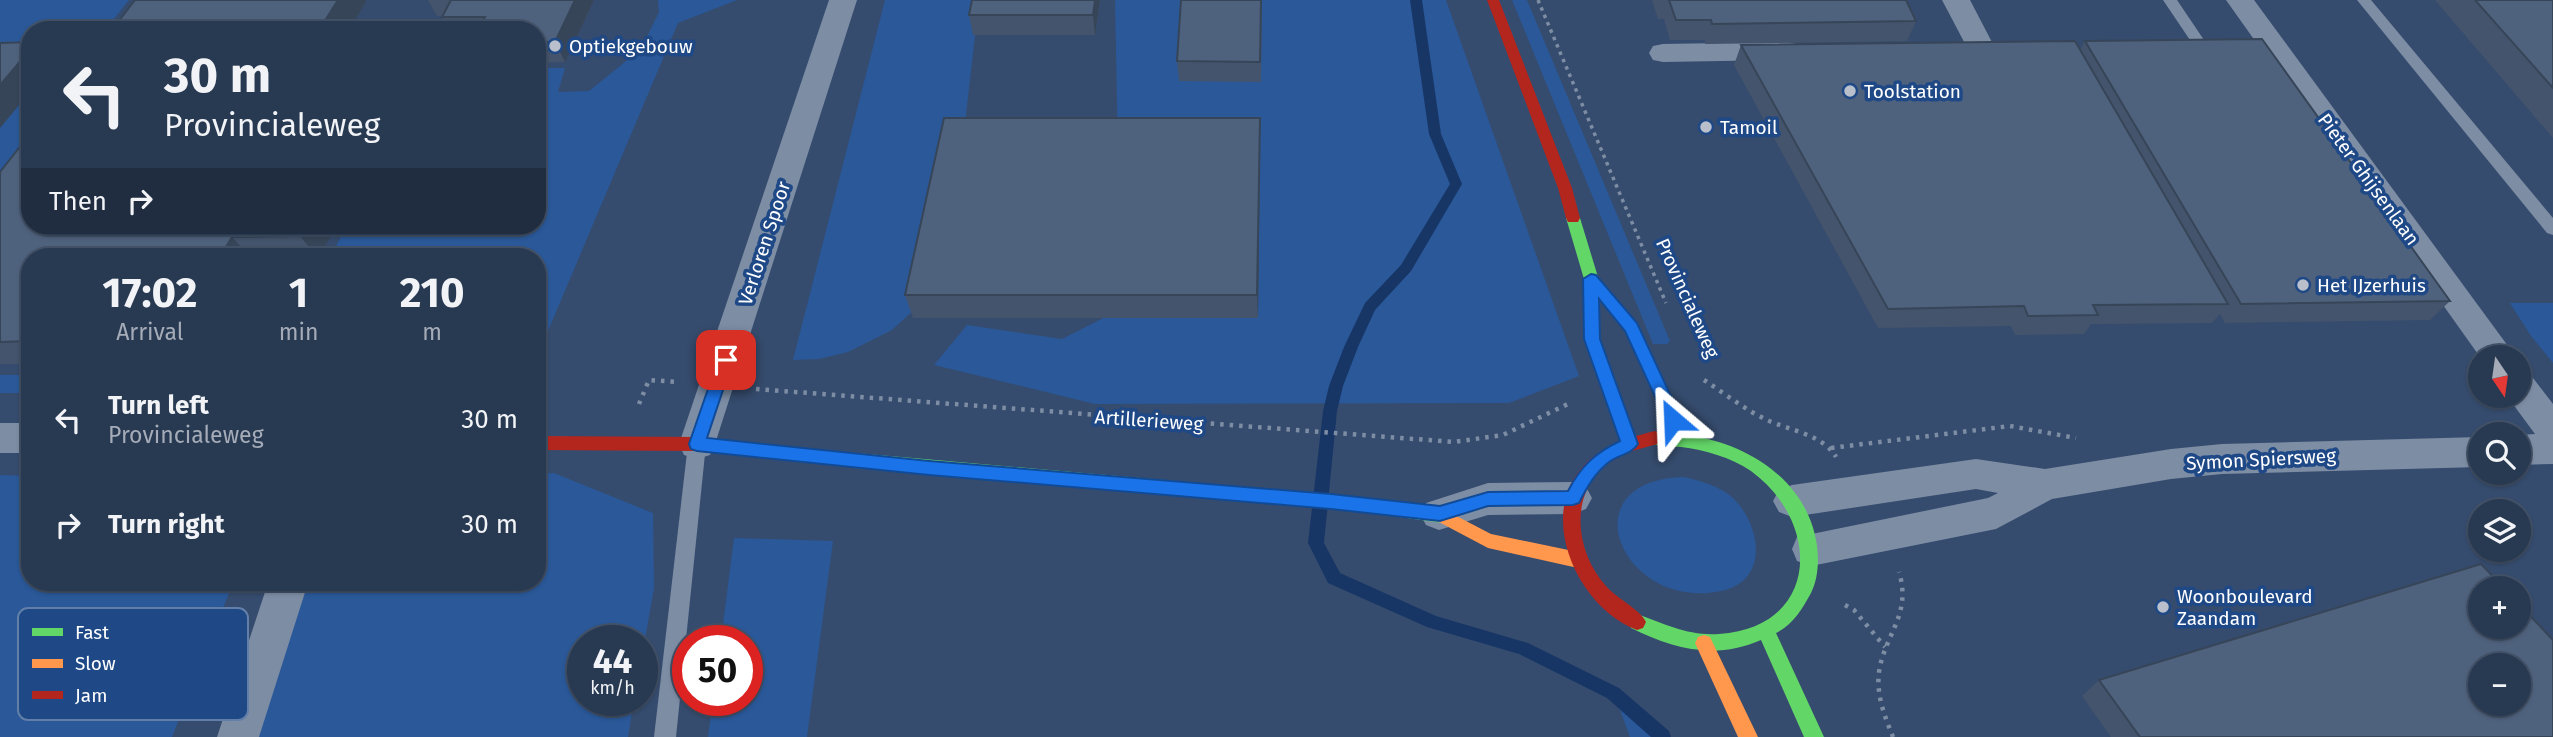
<!DOCTYPE html>
<meta charset="utf-8">
<style>
:root{--surface:#283952;--page:#304059;--text:#f1f3f6;--muted:#a5acb8;--line:#445369}
body{margin:0;font-family:"Fira Sans",sans-serif;background:var(--page);color:var(--text);height:100vh;display:flex;flex-direction:column;font-size:26px;white-space:nowrap}
*{box-sizing:border-box;margin:0}
p{font-size:23px;color:var(--muted)}
.icon{flex:none;width:38px;height:38px;fill:none;stroke:currentColor;stroke-width:2;stroke-linecap:round;stroke-linejoin:round}
.map{position:relative;flex:1;overflow:hidden}
.details{position:absolute;left:21px;top:248px;width:525px;height:343px;display:flex;flex-direction:column;background:var(--surface);border-radius:28px;box-shadow:0 2px 5px #0004,0 0 0 2px var(--line)}
.details>*{flex:none}
.top-card{position:absolute;left:21px;top:21px;width:525px;height:214px;border-radius:28px;box-shadow:0 2px 5px #0004,0 0 0 2px var(--line);background:#283952;color:var(--text);overflow:hidden}
.needle{width:46px;rotate:167deg}
.controls{position:absolute;left:2468px;top:345px;display:grid;gap:14px}
.controls a{display:grid;place-items:center;width:63px;height:63px;border-radius:50%;background:var(--surface);box-shadow:0 2px 5px #0004,0 0 0 2px var(--line);font-size:35px}
.speed{position:absolute;left:567px;top:625px;display:flex;gap:14px;font-size:35px;font-weight:700;text-align:center}
.speed>*{display:grid;place-content:center;width:91px;height:91px;border-radius:50%;background:var(--surface);box-shadow:0 2px 5px #0004,0 0 0 2px var(--line);line-height:1}
.speed small{font-size:18px;font-weight:400}
.speed .limit{border:10px solid #d22;background:#fff;color:#111}
.pin{position:absolute;display:grid;place-items:center;width:60px;height:60px;color:#fff;margin:-30px;border-radius:14px;box-shadow:0 4px 10px #0006}
.me{position:absolute;width:77px;margin:-38px;rotate:334deg;stroke-linejoin:round;filter:drop-shadow(0 0 5px #0008)}
.turn{display:flex;align-items:center;gap:24px;height:147px;padding:0 28px;font-size:32px}
.turn .icon{width:91px;height:91px;stroke-width:2.5}
.turn b{display:block;font-size:49px;line-height:60px}
.then{display:flex;align-items:center;height:66px;padding:0 28px;background:#0003;gap:14px;font-size:26px}
.eta{display:flex;justify-content:space-evenly;align-items:center;height:119px;text-align:center}
.eta b{font-size:42px;font-weight:700;line-height:49px}
ul{padding:0;list-style:none}
li{display:flex;align-items:center;gap:21px;height:105px;padding:0 28px}
li div{flex:1}
li b{display:block;font-size:26px}
li em{font-style:normal}
.map>svg:first-child{display:block}
</style>
<div class="map">
<svg width="2553" height="737" viewBox="0 0 2553 737">
<rect width="100%" height="100%" fill="#364c6e"/>
<!-- green -->
<g fill="#2a5898">
<polygon points="0,0 129,0 105,30 30,30 30,168 0,208"/>
<polygon points="658,0 737,0 678,23 537,357 537,257 330,257 347,226 537,226 537,68 565,68 558,92 589,91 641,49 659,12"/>
<polygon points="885,0 979,0 951,247 915,309 892,330 848,352 819,359 793,360"/>
<polygon points="1115,0 1446,0 1579,376 1509,403 1095,404 934,365 967,325 1062,339 1121,309"/>
<polygon points="1512,0 1527,0 1670,341 1667,344 1653,344"/>
<polygon points="2510,303 2553,303 2553,363 2531,336"/>
<rect x="0" y="375" width="30" height="18"/>
<polygon points="554,473 653,513 654,588 642,656 642,640 583,640 583,700 634,700 628,737 249,737 309,583 537,583 537,474"/>
<polygon points="0,475 30,476 30,583 233,583 172,737 0,737"/>
<path d="M1684,477C1701,481 1720,486 1733,498C1761,525 1770,581 1721,591C1622,612 1566,480 1684,477Z"/>
<polygon points="734,538 833,541 807,737 708,737 713,700 747,700 747,640 721,640"/>
<polygon points="1616,699 1664,737 1630,737"/>
</g>
<g fill="none" stroke-linecap="round" stroke-linejoin="round">
<!-- stream -->
<polygon fill="#173666" fill-rule="evenodd" points="1410,0 1422,0 1441,134 1462,184 1411,271 1375,310 1358,347 1343,386 1337,411 1324,543 1340,573 1436,616 1528,643 1619,688 1669,731 1671,737 1651,737 1607,698 1519,654 1427,627 1328,583 1308,543 1323,411 1329,386 1344,347 1365,303 1401,265 1450,184 1429,134"/>
<!-- path-far1 -->
<polyline stroke="#7d8da4" stroke-width="3.5" stroke-dasharray="3.5 4.5" stroke-linecap="butt" points="1538,0 1666,303"/>
<!-- path -->
<g stroke="#7d8da4" stroke-width="4.5" stroke-dasharray="3.5 6" stroke-linecap="butt">
<path d="M1704,380C1724,393 1744,409 1765,419C1787,430 1823,434 1836,457"/>
<polyline points="756,389 1454,442 1503,435 1570,403"/>
<polyline points="639,404 649,380 677,382"/>
<polyline points="1831,448 2010,426 2076,438"/>
<polyline points="1845,605 1854,610 1885,647"/>
<path d="M1893,737C1885,717 1876,695 1879,672C1885,633 1912,615 1899,572"/>
</g>
<!-- lane -->
<g fill="#7d8da4" fill-rule="evenodd">
<polygon points="2163,0 2177,0 2206,43 2204,46 2194,46"/>
<polygon points="2357,0 2371,0 2553,218 2553,235 2547,233"/>
<polygon points="697,437 703,439 706,444 676,737 654,737 688,444 691,439"/>
</g>
<!-- street -->
<g fill="#7d8da4" fill-rule="evenodd">
<polygon points="829,0 857,0 715,444 710,455 697,459 684,455 679,444"/>
<polygon points="1942,0 1970,0 1995,48 1991,55 1981,57 1971,55"/>
<polygon points="2226,0 2254,0 2516,357 2480,357"/>
<polygon points="1787,42 1797,44 1801,51 1797,58 1787,60 1663,62 1653,60 1649,53 1653,46 1663,44"/>
<polygon points="2518,370 2530,374 2553,404 2553,464 2518,465 2518,435 2535,434 2507,396 2518,396"/>
<rect x="0" y="423" width="30" height="30"/>
<polygon points="2480,437 2480,467 2222,474 2171,479 2052,499 1996,529 1811,566 1797,561 1792,549 1797,537 1988,498 1998,493 1976,489 1792,517 1779,512 1773,501 1779,490 1792,485 1976,459 2045,469 2171,449 2222,444"/>
<polygon points="1573,482 1586,487 1592,498 1586,509 1573,514 1488,515 1439,530 1426,525 1420,514 1426,503 1488,483"/>
<polygon points="268,583 308,583 259,737 217,737"/>
</g>
<!-- fast -->
<g fill="#63d668" fill-rule="evenodd">
<path d="M1573,213L1580,218L1598,277L1636,323L1688,435C1749,444 1808,481 1817,546C1819,562 1818,579 1811,593C1802,609 1793,625 1776,633L1824,737H1804L1761,640C1716,660 1673,649 1631,628L1628,622L1631,616L1637,614C1665,624 1688,636 1719,634C1820,627 1822,523 1751,471C1730,457 1705,450 1681,447C1670,446 1659,446 1649,443L1647,438L1649,433H1671L1625,330L1599,299L1600,339L1638,444L1636,449L1630,451L1624,449L1584,339V279L1566,218Z"/>
<polygon points="799,448 1356,497 1443,509 1449,511 1452,516 1449,521 1443,523 1356,511 799,462 793,460 791,455 793,450"/>
</g>
<!-- slow -->
<g fill="#ff974d" fill-rule="evenodd">
<polygon points="1443,509 1491,534 1578,552 1584,555 1587,560 1584,565 1578,568 1488,548 1437,521 1434,516 1437,511"/>
<polygon points="1704,635 1710,637 1758,737 1738,737 1695,643 1698,637"/>
</g>
<!-- jam -->
<g fill="#b3261e" fill-rule="evenodd">
<polygon points="1487,0 1499,0 1572,188 1580,218 1578,222 1568,222 1566,218 1558,188"/>
<path d="M1655,431L1661,433L1663,438L1661,443C1645,448 1629,450 1615,459C1568,487 1573,549 1606,586C1616,598 1641,610 1646,622L1643,628L1637,630C1580,609 1538,521 1580,470C1599,446 1626,438 1655,431Z"/>
<polygon points="537,436 697,437 799,448 805,450 807,455 805,460 799,462 697,451 537,450"/>
</g>
</g>
<!-- wall -->
<g fill="#44546c">
<polygon points="428,0 594,0 565,62 537,63 537,30 449,30 442,17 442,16 437,16"/>
<polygon points="972,0 1100,0 1095,35 973,35 969,15"/>
<polygon points="1262,0 1261,82 1179,81 1177,61"/>
<polygon points="1652,0 1906,0 1916,21 1907,41 1705,44 1705,40 1670,40 1664,19 1658,19"/>
<polygon points="2435,0 2553,0 2553,138"/>
<polygon points="2085,41 2450,301 2430,320 2225,323 2220,314 2212,323 2091,324 2084,334 2015,335 2011,326 1878,328 1734,65 1741,45 2080,50"/>
<polygon points="1260,142 1258,318 913,318 905,295"/>
<polygon points="0,172 30,226 337,226 319,257 30,257 30,364 0,364"/>
<polygon points="2099,680 2553,737 2111,737 2082,696"/>
</g>
<!-- shaded-wall -->
<g fill="#374558">
<polygon points="338,0 365,0 366,2 349,30 319,30"/>
<polygon points="575,0 594,0 565,62 555,42"/>
<polygon points="1095,0 1100,0 1095,35 1093,15"/>
<polygon points="30,50 30,92 0,128 0,85"/>
<polygon points="1260,118 1260,142 1258,318 1257,295"/>
<polygon points="306,226 337,226 319,257 317,257 300,236"/>
<polygon points="232,237 250,257 220,257"/>
</g>
<!-- building -->
<g fill="#4f627d" stroke="#374558" stroke-width="2" fill-rule="evenodd">
<polygon points="135,0 338,0 319,30 112,30"/>
<polygon points="451,0 575,0 555,42 537,42 537,30 478,30 485,17 442,17"/>
<polygon points="972,0 1095,0 1093,15 969,15"/>
<polygon points="1181,0 1261,0 1260,62 1177,61"/>
<polygon points="1669,0 1906,0 1916,21 1712,24 1711,20 1676,20"/>
<polygon points="2475,0 2553,0 2553,88"/>
<polygon points="2262,39 2450,301 2241,304 2085,41"/>
<polygon points="2075,41 2228,304 2093,305 2098,315 2028,316 2024,306 1888,309 1741,45"/>
<polygon points="30,42 30,50 0,85 0,43"/>
<polygon points="944,118 1260,118 1257,295 905,295"/>
<polygon points="30,134 30,226 306,226 300,236 232,237 220,257 30,257 30,341 0,342 0,172"/>
<path d="M2481,564L2504,588H2480V626H2518V603L2553,640V737H2140L2099,680ZM2480,665H2518V704H2480Z"/>
</g>
<!-- route -->
<path fill="#1a73e8" stroke="#114b97" stroke-width="2" d="M1591,274L1596,275L1637,323L1682,420L1679,425H1668L1625,331L1599,299L1600,339L1638,444C1632,454 1618,455 1609,462C1595,473 1587,487 1579,503L1573,505L1488,506L1440,521L1331,509L929,475L697,451L691,449L689,444L718,360L726,354L733,360L707,438L929,461L1331,494L1440,506L1488,492L1568,491C1581,466 1595,453 1620,441L1584,339L1583,279Z"/>
<!-- markers -->
<g fill="#b9c0cc" stroke="#1e4886" stroke-width="2.5">
<circle cx="555" cy="46" r="7"/>
<circle cx="1850" cy="91" r="7"/>
<circle cx="1706" cy="127" r="7"/>
<circle cx="2303" cy="285" r="7"/>
<circle cx="2163" cy="607" r="7"/>
</g>
<g text-anchor="middle" stroke-width="7" stroke-linejoin="round" paint-order="stroke">
<!-- poi labels -->
<g font-size="19" fill="#fff" stroke="#1e4886" text-anchor="start">
<text x="569" y="53">Optiekgebouw</text>
<text x="1864" y="98">Toolstation</text>
<text x="1720" y="134">Tamoil</text>
<text x="2317" y="292">Het IJzerhuis</text>
<text x="2177" y="603">Woonboulevard<tspan x="2177" dy="22">Zaandam</tspan></text>
</g>
<!-- street labels -->
<g font-size="19" fill="#fff" stroke="#1e4886">
<text transform="translate(2369 179) rotate(54)" y="7">Pieter Ghijsenlaan</text>
<text transform="translate(764 243) rotate(-72)" y="7">Verloren Spoor</text>
<text transform="translate(1688 298) rotate(66)" y="7">Provincialeweg</text>
<text transform="translate(1149 420) rotate(4)" y="7">Artillerieweg</text>
<text transform="translate(2261 459) rotate(-3)" y="7">Symon Spiersweg</text>
</g>
</g>
<!-- legend -->
<rect x="18" y="608" width="230" height="112" rx="10" fill="#1e4886" stroke="#627faa" stroke-width="2"/>
<rect x="32" y="628" width="31" height="8" fill="#63d668"/>
<rect x="32" y="659" width="31" height="9" fill="#ff974d"/>
<rect x="32" y="691" width="31" height="8" fill="#b3261e"/>
<g font-size="19" fill="#fff">
<text x="75" y="639">Fast</text>
<text x="75" y="670">Slow</text>
<text x="75" y="702">Jam</text>
</g>
</svg>
<div class="controls">
<a><svg class="needle" viewBox="-14 -14 28 28"><path d="M0-13l5 13h-10z" fill="#e53935"/><path d="M0 13l5-13h-10z" fill="#a5acb8"/></svg></a>
<a><svg class="icon" aria-label="search" viewBox="0 0 24 24"><circle cx="10" cy="10" r="6"/><path d="M15 15l6 6"/></svg></a>
<a><svg class="icon" aria-label="layers" viewBox="0 0 24 24"><path d="M12 4l9 5-9 5-9-5zM3 14l9 5 9-5"/></svg></a>
<a>+</a>
<a>−</a>
</div>
<div class="speed"><div>44<small>km/h</small></div><div class="limit">50</div></div>
<div class="pin" style="left:726px;top:360px;background:#d93025"><svg class="icon" aria-label="arrive" viewBox="0 0 24 24"><path d="M6 21V4h12l-3 4 3 4H6"/></svg></div>
<svg class="me" style="left:1673px;top:420px" viewBox="-20 -20 40 40"><path d="M0-17L14 15 0 8-14 15z" fill="#1a73e8" stroke="#fff" stroke-width="4"/></svg>
<div class="top-card">
<div class="turn"><svg class="icon" aria-label="left" viewBox="0 0 24 24"><path d="M17 20v-9H6M10 6l-5 5 5 5"/></svg><div><b>30 m</b>Provincialeweg</div></div>
<div class="then">Then<svg class="icon" aria-label="right" viewBox="0 0 24 24"><path d="M7 20v-9h11M14 6l5 5-5 5"/></svg></div>
</div>
<section class="details">
<div class="eta">
<div><b>17:02</b><p>Arrival</p></div>
<div><b>1</b><p>min</p></div>
<div><b>210</b><p>m</p></div>
</div>
<ul>
<li><svg class="icon" aria-label="left" viewBox="0 0 24 24"><path d="M17 20v-9H6M10 6l-5 5 5 5"/></svg><div><b>Turn left</b><p>Provincialeweg</p></div><em>30 m</em></li>
<li><svg class="icon" aria-label="right" viewBox="0 0 24 24"><path d="M7 20v-9h11M14 6l5 5-5 5"/></svg><div><b>Turn right</b></div><em>30 m</em></li>
</ul>
</section>
</div>
